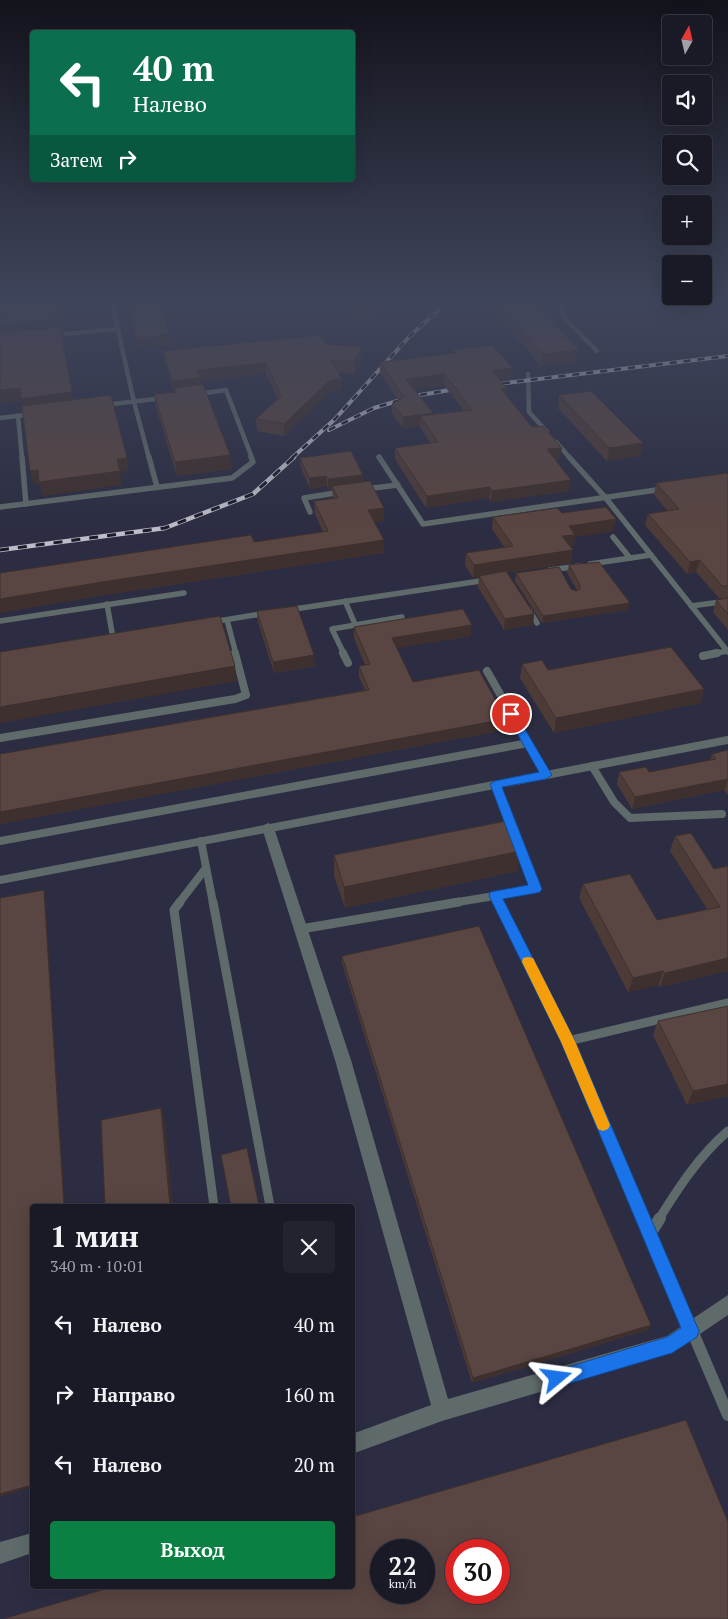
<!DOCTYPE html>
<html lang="ru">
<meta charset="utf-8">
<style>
:root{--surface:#1a1a26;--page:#23232e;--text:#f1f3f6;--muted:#9fa1a7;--line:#383843;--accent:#0b8043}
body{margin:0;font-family:"PT Serif",serif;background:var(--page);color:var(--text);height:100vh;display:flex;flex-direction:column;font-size:19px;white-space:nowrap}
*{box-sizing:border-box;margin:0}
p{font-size:16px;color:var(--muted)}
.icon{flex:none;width:28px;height:28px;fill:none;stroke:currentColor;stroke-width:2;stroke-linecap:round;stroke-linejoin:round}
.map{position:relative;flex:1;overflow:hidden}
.drawer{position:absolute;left:30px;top:1204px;width:325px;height:385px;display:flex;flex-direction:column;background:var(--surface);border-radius:5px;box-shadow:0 5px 20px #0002,0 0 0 1px var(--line)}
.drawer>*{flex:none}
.hud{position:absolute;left:30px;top:30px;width:325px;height:152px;border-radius:5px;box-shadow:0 5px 20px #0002,0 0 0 1px var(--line);background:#0b6e4f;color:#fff;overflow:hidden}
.needle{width:32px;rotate:8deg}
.fabs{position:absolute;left:662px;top:15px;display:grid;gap:10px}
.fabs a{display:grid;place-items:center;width:50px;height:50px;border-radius:5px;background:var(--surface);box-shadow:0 5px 20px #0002,0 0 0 1px var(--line);font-size:25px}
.speed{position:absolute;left:370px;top:1539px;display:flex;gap:10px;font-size:25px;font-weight:700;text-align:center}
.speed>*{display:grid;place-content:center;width:65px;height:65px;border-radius:50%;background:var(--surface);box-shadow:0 5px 20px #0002,0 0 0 1px var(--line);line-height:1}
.speed small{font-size:12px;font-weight:400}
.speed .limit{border:8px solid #d22;background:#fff;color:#111}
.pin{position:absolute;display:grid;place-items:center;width:42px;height:42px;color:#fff;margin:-21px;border:2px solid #fff;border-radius:50%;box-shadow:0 1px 5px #0007}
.me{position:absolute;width:55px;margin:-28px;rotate:74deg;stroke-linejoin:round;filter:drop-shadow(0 0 4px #0008)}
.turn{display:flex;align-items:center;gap:18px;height:105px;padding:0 20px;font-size:22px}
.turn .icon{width:65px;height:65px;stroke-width:2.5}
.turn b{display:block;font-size:35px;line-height:42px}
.then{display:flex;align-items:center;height:48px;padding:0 20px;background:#0003;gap:10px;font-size:19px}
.round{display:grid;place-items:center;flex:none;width:52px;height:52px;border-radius:5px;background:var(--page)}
.head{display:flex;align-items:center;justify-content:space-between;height:85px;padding:0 20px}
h1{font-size:30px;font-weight:700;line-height:38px}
.primary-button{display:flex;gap:10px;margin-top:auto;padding:10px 20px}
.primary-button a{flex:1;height:58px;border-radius:5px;background:var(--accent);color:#fff;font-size:20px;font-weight:700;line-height:58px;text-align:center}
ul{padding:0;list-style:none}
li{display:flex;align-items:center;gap:15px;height:70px;padding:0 20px}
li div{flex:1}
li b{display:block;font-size:19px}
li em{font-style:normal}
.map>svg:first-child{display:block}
</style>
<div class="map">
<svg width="728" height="1619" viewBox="0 0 728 1619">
<rect width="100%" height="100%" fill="#232333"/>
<!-- built -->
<path fill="#2c2d42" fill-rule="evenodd" d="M0,303H728V1619H0ZM32,1206H352V1586H32ZM381,1550H424V1592H381ZM456,1550H499V1592H456Z"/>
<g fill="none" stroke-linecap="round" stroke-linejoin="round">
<!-- service-far4 -->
<g stroke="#5f6a6a" stroke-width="4.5">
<polyline points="112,303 134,402 149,458"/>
<polyline points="560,303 562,315 597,351"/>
<polyline points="54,335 118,329"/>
<polyline points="528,374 529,412 547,432"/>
<polyline points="198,394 226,390 252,458"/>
<polyline points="104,405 164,398"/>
<polyline points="18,416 22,458"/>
<polyline points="0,418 33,414"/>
<polyline points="556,442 570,458"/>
</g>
<!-- service-far3 -->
<g stroke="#5f6a6a" stroke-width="5.5">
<polyline points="22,457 26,504"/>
<polyline points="149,457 157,487"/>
<polyline points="379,457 423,524 663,489"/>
<polyline points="569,457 605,497 728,652"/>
<polyline points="365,489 398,485"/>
<polyline points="0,507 232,478 253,462 251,457"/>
<polyline points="310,512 304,498 341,492"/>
<polyline points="613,537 630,558"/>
<polyline points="590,564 651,555"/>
<polyline points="550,570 579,566"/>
<polyline points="345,601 355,624"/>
<polyline points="107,604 113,638"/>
<polyline points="691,606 728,601"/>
<polyline points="288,610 487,580"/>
<polyline points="529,610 537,623"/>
<polyline points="227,620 236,654"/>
<polyline points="0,621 184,593"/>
<polyline points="212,622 267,613"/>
<polyline points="344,654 332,629 402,617"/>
<polyline points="711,654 728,651"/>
</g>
<!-- service-far2 -->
<g stroke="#5f6a6a" stroke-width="8">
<polyline points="343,653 348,663"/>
<polyline points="703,656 717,653"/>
<polyline points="487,671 546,775"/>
<polyline points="0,738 235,699 246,695 235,653"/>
<polyline points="592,766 614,802 630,818 722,814"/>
<polyline points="0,841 528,743"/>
<polyline points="201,841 213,903"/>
<polyline points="0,880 728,740"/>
<polyline points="495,896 499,903"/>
<polyline points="179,903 206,868"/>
<polyline points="452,903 536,889 495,785"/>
</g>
<!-- service-far1 -->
<g stroke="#5f6a6a" stroke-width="9">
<polyline points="180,902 174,910 214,1206"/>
<polyline points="213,902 270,1206"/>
<polyline points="498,902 568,1041 644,1219"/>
<polyline points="301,929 459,902"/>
<polyline points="568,1041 728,1003"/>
<path d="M659,1219C679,1187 699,1156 728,1131"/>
</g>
<!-- service -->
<g stroke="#5f6a6a" stroke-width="12">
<polyline points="644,1218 728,1415"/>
<polyline points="650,1234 660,1218"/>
</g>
<!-- minor -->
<g fill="#5f6a6a" fill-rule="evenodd">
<polygon points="268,823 272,825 274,828 351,1060 448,1399 667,1336 728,1295 728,1315 672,1353 442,1421 352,1454 352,1434 431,1405 335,1060 262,828 264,825"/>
<polygon points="32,1533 32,1553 0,1564 0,1542"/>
</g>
<!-- rail-far1 casing -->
<g stroke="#bdbdc9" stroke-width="4">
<g id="rail-far1">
<polyline points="489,385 728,356"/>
<polyline points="329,430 374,408 414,396 462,388"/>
<polyline points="292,458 335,419 408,338 446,303"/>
</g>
</g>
<!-- rail casing -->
<g stroke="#bdbdc9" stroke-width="4.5">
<polyline id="rail" points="0,550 165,528 253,494 294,457"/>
</g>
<!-- rail-far1 -->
<use href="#rail-far1" stroke="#1a1a29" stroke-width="2.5" stroke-dasharray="7" stroke-linecap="butt"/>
<!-- rail -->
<use href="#rail" stroke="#1a1a29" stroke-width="3" stroke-dasharray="9" stroke-linecap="butt"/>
</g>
<!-- wall -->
<g fill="#4d3b38" fill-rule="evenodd">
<polygon points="127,303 170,335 172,344 137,348"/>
<polygon points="379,303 371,319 355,317 355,311"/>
<polygon points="487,303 535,303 577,362 541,366"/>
<polygon points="326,344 362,347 362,358 354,374 338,372 342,390 330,392 284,436 257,431 256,419 278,399 266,374 200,381 201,384 232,469 177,476 156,407 154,394 174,392 165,362 163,351"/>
<path d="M453,350L513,368L512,378L500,380L506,395L532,427L560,459H555L569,491L491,502L489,498L426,508L395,459V448L430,443L420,427V426L403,428L392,414V404L398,400L380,373V362L453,354ZM444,385L464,411L433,414V413L413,389Z"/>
<polygon points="559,395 640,456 607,461 558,408"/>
<polygon points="300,458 363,475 363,482 384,508 384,521 375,522 384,553 105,595 254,542 323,532 315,514 314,501 333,498 332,489 328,490 327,486 310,489 301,468"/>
<polygon points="728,473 728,598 719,598 696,572 687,574 645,525 648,514 668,511 654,495 656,483"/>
<polygon points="562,513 616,519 613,531 575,537 573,547 570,547 571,563 507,573 534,614 533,625 504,630 478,587 479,577 473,578 465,565 466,553 505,548 492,529 493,517"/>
<polygon points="569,565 628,610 542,623 515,581 516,573 571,589 576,591 577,590 567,573"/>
<polygon points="728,598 728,630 713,612 716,600"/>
<polygon points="257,611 315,666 274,673 258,622"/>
<polygon points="354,627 471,636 397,648 413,682 504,730 0,824 0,754 365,690 359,677 359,666 365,665 354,638"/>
<polygon points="522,664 548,670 704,689 700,703 554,733 520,678"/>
<polygon points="728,750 728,795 724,790 632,809 617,784 619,772 649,772 710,760 712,754"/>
<polygon points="675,836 714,869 728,971 660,987 658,985 628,992 579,898 583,884 657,920 707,909 670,851"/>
<polygon points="334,855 518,871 345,908 334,876"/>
<polygon points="342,956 651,1325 648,1330 472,1383 342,963"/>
<polygon points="658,1021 728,1096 687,1105 653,1035"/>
</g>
<!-- shaded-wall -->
<g fill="#3e302e">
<polygon points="376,303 379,303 371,319 371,312"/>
<polygon points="63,316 65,328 63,328 63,331 64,339 66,361 74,405 24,411 22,401 0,403 0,390 20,388 72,392 0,337 0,325"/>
<polygon points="170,335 172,344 137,348 136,338"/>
<polygon points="362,347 362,358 354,374 354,362"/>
<polygon points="579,350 577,362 541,366 543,354"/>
<polygon points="266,363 266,374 200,381 201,389 174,388 175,392 174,392 172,381 197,370"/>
<polygon points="513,368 512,378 491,381 492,370"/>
<polygon points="445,374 444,385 405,390 406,379"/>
<polygon points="342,379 342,390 330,392 284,436 284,424 330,380"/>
<polygon points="507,388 506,399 501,389"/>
<polygon points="433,413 432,424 420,416 420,426 403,428 403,417"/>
<polygon points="643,443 640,456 607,461 609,448"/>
<polygon points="562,448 560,459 546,461 547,449"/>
<polygon points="230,455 232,469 177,476 175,462"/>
<polygon points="127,458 129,471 120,472 122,485 42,496 40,484 33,484 30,471"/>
<polygon points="363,475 363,485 332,486 332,489 328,490 328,479"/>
<polygon points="326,476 327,486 310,489 309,478"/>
<polygon points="571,480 569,491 491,502 492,491"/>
<polygon points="490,487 489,498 426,508 427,496"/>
<polygon points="384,508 384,521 368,523 368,510"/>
<polygon points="616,519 613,531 575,537 573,547 560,549 562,536 569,526"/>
<polygon points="384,540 384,553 105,595 0,613 0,599 102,582"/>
<polygon points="573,550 571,563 480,577 479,576 479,577 473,578 474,565"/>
<polygon points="700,560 696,572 687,574 690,562"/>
<polygon points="630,603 628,610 542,623 543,616"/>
<polygon points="534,614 533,625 504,630 505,619"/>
<polygon points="472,625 471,636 392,649 392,638"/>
<polygon points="314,655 315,666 274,673 273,662"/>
<polygon points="235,666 237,681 0,723 0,707"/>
<polygon points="704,689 700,703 554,733 556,718"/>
<polygon points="506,719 504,730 0,824 0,812"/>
<polygon points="728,779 724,790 632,809 635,797"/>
<polygon points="521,851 518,871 345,908 344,887"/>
<polygon points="44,890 45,894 65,1206 64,1206"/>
<polygon points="728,958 728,971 660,987 665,973"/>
<polygon points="663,971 658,985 628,992 633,978"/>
<polygon points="728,1084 728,1096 687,1105 693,1091"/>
<polygon points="161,1108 165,1121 173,1206 170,1206"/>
<polygon points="651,1325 648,1330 472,1383 473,1378"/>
<polygon points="32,1485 32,1487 0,1497 0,1494"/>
</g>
<!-- building -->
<g fill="#594541" stroke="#3e302e" fill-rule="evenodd">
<polygon points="0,303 60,303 63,316 60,316 61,319 0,325"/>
<polygon points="127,303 161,303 170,335 136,338"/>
<polygon points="360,303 376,303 371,312 355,311"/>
<polygon points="498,303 535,303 579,350 543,354"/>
<polygon points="62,327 64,349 72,392 21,399 20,388 0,390 0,333"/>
<polygon points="320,335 326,344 362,347 354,362 331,360 342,379 330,380 284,424 256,419 281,396 266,363 197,370 200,378 172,381 163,351"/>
<polygon points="492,345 513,368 492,370 507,388 501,389 532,427 543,426 562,448 547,449 571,480 492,491 490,487 427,496 395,448 438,442 420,416 472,410 445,374 406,379 433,413 403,417 392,404 404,397 380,362 456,353 453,350"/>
<polygon points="203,384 230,455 175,462 154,394 176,392 174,388"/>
<polygon points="591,391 643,443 609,448 559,395"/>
<polygon points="111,395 127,458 117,459 120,471 39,482 38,470 30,471 22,406"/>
<polygon points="351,451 363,475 328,479 326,476 309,478 300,458"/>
<polygon points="728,473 728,586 722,586 700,560 690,562 648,514 679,509 656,483"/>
<polygon points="370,481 384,508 368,510 384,540 102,582 0,599 0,573 251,535 254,542 328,531 314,501 338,498 332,486"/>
<polygon points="606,507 616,519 569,526 575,535 562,536 573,550 474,565 466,553 513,546 493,517 557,508 562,513"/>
<polygon points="599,562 630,603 543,616 516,573 559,567 571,589 576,591 580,589 580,585 569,565"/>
<polygon points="506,571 534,614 505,619 479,576"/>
<polygon points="728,598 728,614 716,600"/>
<polygon points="297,606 314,655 273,662 257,611"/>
<polygon points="463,609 472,625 392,638 413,682 479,670 506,719 0,812 0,754 369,690 359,666 370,664 354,627"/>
<polygon points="220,616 235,666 0,707 0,652"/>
<polygon points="671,647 704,689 556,718 522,664 542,660 548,670"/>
<polygon points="728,750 728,779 635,797 619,772 646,767 649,772 716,759 712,754"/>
<polygon points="506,821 521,851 344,887 334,855"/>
<polygon points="691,833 714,869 728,866 728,958 665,973 663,971 633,978 583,884 630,874 657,920 720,907 675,836"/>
<polygon points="44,890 64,1206 32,1206 32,1485 0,1494 0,898"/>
<polygon points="479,926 651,1325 473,1378 342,956"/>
<polygon points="728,1006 728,1084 693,1091 658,1021"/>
<polygon points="161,1108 170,1206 105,1206 101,1120"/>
<polygon points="247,1148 259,1206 231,1206 221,1155"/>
<path d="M686,1420L728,1522V1619H3L115,1586H352V1517ZM381,1550H424V1592H381ZM456,1550H499V1592H456Z"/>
</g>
<!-- sky -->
<linearGradient id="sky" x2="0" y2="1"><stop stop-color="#13131c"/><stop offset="0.57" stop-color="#3f455b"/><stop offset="1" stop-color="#3f455b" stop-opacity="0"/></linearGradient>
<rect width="728" height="529" fill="url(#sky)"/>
<!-- route -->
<polygon fill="#1a73e8" stroke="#114b97" points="511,711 516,714 552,775 546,779 502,787 542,889 540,892 536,893 503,899 575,1041 699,1331 697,1337 672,1353 557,1387 551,1384 548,1378 551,1372 667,1337 681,1328 561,1042 489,896 490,892 495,891 528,885 490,784 495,781 539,772 506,714"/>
<!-- slow -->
<polygon fill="#f59e0b" points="528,957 533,958 575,1041 610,1125 608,1129 603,1131 598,1129 561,1042 522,962 523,958"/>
</svg>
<div class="fabs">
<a><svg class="needle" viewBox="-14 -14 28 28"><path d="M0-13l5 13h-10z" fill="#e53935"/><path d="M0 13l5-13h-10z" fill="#9fa1a7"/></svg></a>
<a><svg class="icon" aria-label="sound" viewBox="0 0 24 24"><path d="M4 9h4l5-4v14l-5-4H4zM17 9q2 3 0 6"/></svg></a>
<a><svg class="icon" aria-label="search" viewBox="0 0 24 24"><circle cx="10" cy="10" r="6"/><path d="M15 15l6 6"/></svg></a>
<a>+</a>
<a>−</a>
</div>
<div class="speed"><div>22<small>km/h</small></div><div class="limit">30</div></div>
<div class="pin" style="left:511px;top:714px;background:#d93025"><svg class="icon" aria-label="arrive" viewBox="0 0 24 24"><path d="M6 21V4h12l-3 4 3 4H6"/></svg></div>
<svg class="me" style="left:557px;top:1378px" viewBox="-20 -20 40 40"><path d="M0-17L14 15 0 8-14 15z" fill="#1a73e8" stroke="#fff" stroke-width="4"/></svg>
<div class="hud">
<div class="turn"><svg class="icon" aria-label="left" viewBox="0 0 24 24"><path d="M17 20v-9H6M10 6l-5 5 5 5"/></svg><div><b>40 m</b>Налево</div></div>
<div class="then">Затем<svg class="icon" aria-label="right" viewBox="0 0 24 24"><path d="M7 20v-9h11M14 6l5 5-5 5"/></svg></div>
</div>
<section class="drawer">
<div class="head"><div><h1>1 мин</h1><p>340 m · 10:01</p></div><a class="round"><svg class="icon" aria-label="close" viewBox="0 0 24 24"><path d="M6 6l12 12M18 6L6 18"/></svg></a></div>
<ul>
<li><svg class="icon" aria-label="left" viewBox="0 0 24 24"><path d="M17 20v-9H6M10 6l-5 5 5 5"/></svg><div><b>Налево</b></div><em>40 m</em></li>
<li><svg class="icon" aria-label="right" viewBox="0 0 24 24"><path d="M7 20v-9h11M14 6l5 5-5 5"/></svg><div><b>Направо</b></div><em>160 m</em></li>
<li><svg class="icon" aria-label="left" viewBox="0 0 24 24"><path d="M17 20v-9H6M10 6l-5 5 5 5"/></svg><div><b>Налево</b></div><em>20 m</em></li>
</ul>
<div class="primary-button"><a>Выход</a></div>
</section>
</div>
